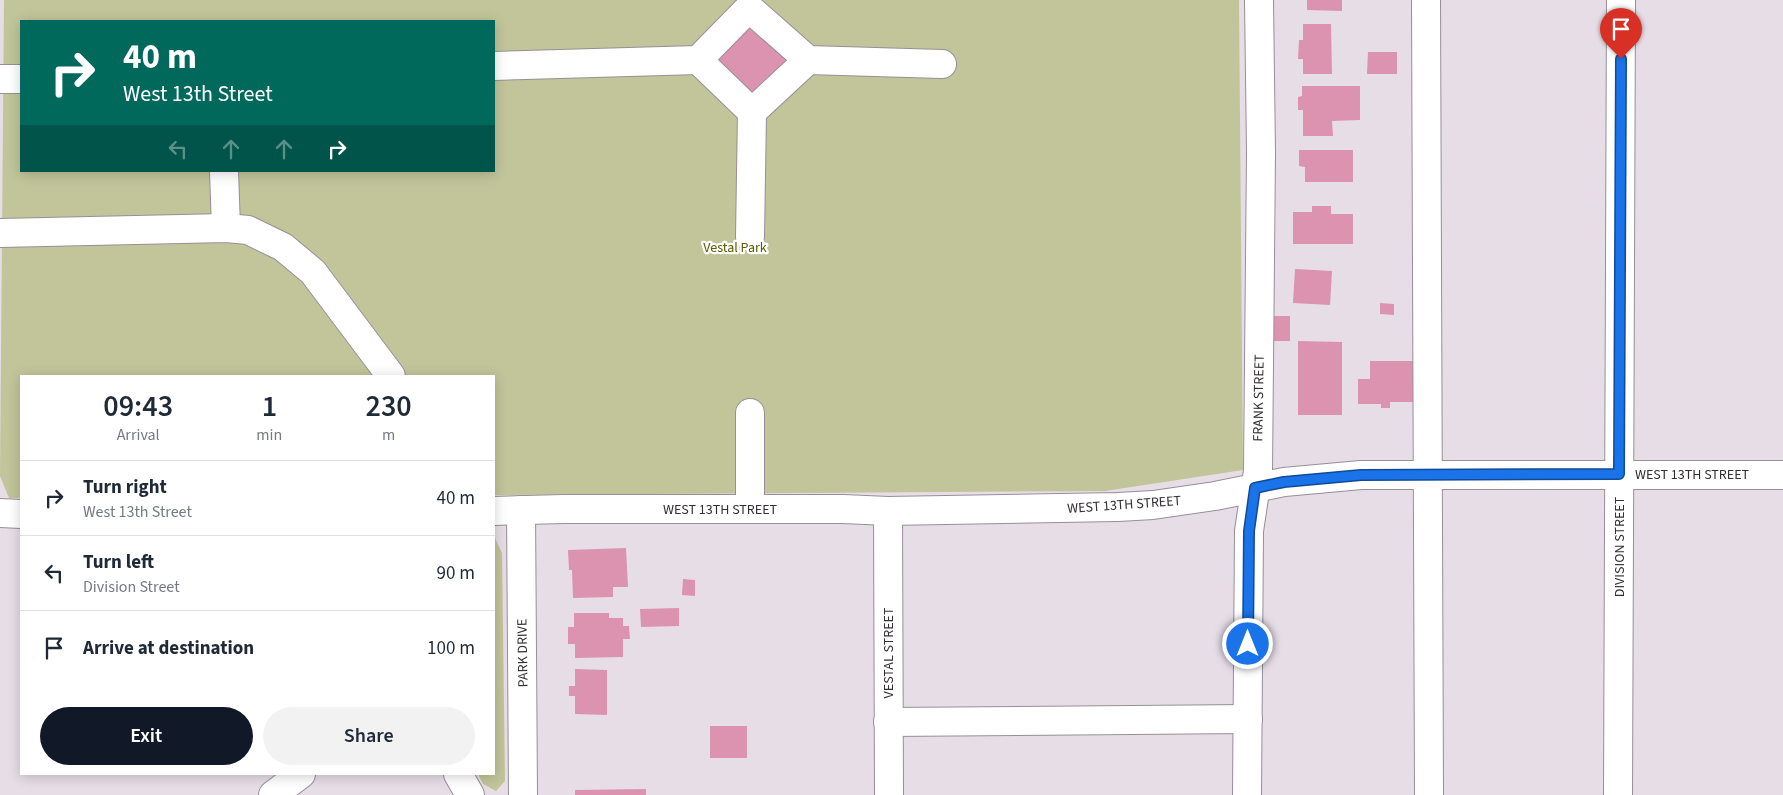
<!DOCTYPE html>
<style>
:root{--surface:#fff;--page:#f2f2f3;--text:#1f2937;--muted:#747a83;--line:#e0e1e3;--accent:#111827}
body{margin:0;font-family:"Source Sans 3",sans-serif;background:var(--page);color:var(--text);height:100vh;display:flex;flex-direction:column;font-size:19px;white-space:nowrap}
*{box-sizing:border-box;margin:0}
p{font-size:16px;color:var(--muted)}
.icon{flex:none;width:28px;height:28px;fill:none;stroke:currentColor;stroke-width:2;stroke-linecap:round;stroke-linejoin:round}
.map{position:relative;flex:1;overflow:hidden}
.drawer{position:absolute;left:20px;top:375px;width:475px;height:400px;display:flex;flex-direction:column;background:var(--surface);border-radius:0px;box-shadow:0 2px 12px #0003}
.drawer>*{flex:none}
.hud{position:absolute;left:20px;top:20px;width:475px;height:152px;border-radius:0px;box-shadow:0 2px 12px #0003;background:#00695c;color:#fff;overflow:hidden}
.pin{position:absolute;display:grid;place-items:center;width:42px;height:42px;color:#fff;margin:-51px -21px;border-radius:50% 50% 50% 0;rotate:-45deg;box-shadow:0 0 5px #0007}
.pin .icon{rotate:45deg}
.me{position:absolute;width:55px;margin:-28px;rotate:0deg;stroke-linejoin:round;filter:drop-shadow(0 0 4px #0008)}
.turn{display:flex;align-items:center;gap:18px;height:105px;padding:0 20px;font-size:22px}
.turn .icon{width:65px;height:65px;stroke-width:2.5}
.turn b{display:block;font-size:35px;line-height:42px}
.lanes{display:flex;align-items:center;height:48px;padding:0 20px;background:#0003;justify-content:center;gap:25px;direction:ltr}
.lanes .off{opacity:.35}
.eta{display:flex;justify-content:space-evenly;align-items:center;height:85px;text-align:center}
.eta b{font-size:30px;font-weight:600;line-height:35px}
.button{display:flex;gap:10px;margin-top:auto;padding:10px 20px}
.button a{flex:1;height:58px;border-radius:30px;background:var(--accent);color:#fff;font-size:20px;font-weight:600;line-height:58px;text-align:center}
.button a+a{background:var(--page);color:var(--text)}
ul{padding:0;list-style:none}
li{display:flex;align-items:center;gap:15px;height:75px;padding:0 20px;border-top:1px solid var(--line)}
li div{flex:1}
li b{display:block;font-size:19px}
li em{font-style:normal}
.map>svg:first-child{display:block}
</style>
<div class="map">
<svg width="1783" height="795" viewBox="0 0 1783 795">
<rect width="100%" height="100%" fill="#e6dde7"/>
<!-- green -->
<g fill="#c2c59a" fill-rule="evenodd">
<path d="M4,0H1239L1243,470L1105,491L494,495V376H21V498H9L0,476ZM21,21H494V171H21Z"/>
<polygon points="494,536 502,553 505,781 496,791 483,784 478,774 494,774"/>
</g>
<!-- building -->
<g fill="#db93af">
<polygon points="1307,0 1342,0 1342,11 1307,10"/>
<polygon points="750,24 790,63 752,101 713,63"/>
<polygon points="1303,24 1331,24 1332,74 1303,74 1303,59 1298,59 1299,40 1303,40"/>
<polygon points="1368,52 1397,52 1397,74 1367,74"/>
<polygon points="1302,86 1360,86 1360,120 1332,121 1333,136 1303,136 1303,110 1298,110 1298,97 1302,96"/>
<polygon points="1299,150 1353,150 1353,182 1305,182 1305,167 1299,166"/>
<polygon points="1312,206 1331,206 1331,214 1353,214 1353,244 1293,244 1293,212 1312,212"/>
<polygon points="1295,269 1332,271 1330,305 1293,303"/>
<polygon points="1380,303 1394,304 1394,315 1380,314"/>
<polygon points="1273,316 1290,316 1290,341 1272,341"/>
<polygon points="1298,341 1342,342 1342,415 1298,415"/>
<polygon points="1370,361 1414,361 1414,402 1390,402 1390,408 1381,408 1381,404 1358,404 1358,379 1370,379"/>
<polygon points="626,548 628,587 613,587 613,597 573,598 572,570 569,570 568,550"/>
<polygon points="683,579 695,580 695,596 682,595"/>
<polygon points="679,608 679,626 641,627 640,609"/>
<polygon points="574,613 609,613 609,618 623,618 623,626 629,626 630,639 623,639 623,657 575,658 575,644 568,644 568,627 574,627"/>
<polygon points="575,669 607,670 607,715 575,714 575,696 569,696 569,686 575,686"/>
<rect x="710" y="726" width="37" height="32"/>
<polygon points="646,789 646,795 575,795 575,790"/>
</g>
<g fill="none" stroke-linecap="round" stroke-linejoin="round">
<!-- minor casing -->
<g stroke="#978f98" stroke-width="30">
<g id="minor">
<polyline points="1426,0 1429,795"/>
<polyline points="698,60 752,112"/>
<polyline points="494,66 698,60 749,8 808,60 942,64"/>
<polyline points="0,79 21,79"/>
<polyline points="224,171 226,228"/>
<polyline points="0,233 226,228 248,230 283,247 313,272 391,376"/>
<polyline points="750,237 752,112 808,60"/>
<polyline points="750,413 750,509"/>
<polyline points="521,510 523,795"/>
<polyline points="494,511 563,509 843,509 888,511 1118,507 1153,505 1215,496 1284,482 1361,475 1783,475"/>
<polyline points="888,511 889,795"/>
<polyline points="0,513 21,514"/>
<polyline points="888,722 1248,719"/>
<polyline points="458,774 470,795"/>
<polyline points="273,795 301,774"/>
<polyline points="1247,795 1249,531 1258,471 1261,152 1259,0"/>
<polyline points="1618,795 1621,0"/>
</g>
</g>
<!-- minor -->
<use href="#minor" stroke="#fff" stroke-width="28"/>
</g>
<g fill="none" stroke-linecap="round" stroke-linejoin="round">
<!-- route casing -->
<g stroke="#114b97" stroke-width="12">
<polyline id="route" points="1248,644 1249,531 1255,488 1284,482 1361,475 1619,474 1621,59"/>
</g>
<!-- route -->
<use href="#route" stroke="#1a73e8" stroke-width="9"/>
</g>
<g text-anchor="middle" stroke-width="4.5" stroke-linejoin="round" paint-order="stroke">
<!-- park labels -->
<g font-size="14" fill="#5b5c04" stroke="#fff">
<text x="735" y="252">Vestal Park</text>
</g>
<!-- street labels -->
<g font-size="14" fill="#332f33" stroke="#fff">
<text transform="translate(1258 398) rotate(-89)" y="5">FRANK STREET</text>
<text x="1692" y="479">WEST 13TH STREET</text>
<text transform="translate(1124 504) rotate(-4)" y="5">WEST 13TH STREET</text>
<text x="720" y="514">WEST 13TH STREET</text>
<text transform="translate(1619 547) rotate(-90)" y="5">DIVISION STREET</text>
<text transform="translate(522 653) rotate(-91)" y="5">PARK DRIVE</text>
<text transform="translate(888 653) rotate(-90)" y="5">VESTAL STREET</text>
</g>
</g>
</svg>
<div class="pin" style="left:1621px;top:59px;background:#d93025"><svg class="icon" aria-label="arrive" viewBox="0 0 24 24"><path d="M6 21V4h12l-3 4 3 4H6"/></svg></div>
<svg class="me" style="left:1248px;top:644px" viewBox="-20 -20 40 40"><circle r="17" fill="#1a73e8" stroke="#fff" stroke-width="3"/><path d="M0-11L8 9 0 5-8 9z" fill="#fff"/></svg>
<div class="hud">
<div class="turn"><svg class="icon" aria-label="right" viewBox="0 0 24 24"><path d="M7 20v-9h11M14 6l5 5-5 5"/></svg><div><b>40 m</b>West 13th Street</div></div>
<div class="lanes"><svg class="icon off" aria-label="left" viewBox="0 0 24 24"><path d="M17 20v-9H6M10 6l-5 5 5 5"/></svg><svg class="icon off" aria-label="ahead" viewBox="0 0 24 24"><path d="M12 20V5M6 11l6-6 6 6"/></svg><svg class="icon off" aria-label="ahead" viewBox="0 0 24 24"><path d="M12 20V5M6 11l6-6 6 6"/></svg><svg class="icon" aria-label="right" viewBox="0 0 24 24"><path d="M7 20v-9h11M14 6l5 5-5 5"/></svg></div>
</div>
<section class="drawer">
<div class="eta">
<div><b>09:43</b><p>Arrival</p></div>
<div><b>1</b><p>min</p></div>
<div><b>230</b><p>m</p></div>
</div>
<ul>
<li><svg class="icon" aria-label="right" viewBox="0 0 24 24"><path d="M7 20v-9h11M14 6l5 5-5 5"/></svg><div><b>Turn right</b><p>West 13th Street</p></div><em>40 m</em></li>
<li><svg class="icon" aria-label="left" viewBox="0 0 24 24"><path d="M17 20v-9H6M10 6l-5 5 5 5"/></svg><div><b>Turn left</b><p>Division Street</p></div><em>90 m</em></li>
<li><svg class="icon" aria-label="arrive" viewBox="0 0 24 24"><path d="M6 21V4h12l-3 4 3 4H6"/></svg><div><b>Arrive at destination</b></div><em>100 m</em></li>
</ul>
<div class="button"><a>Exit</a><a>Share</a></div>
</section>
</div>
